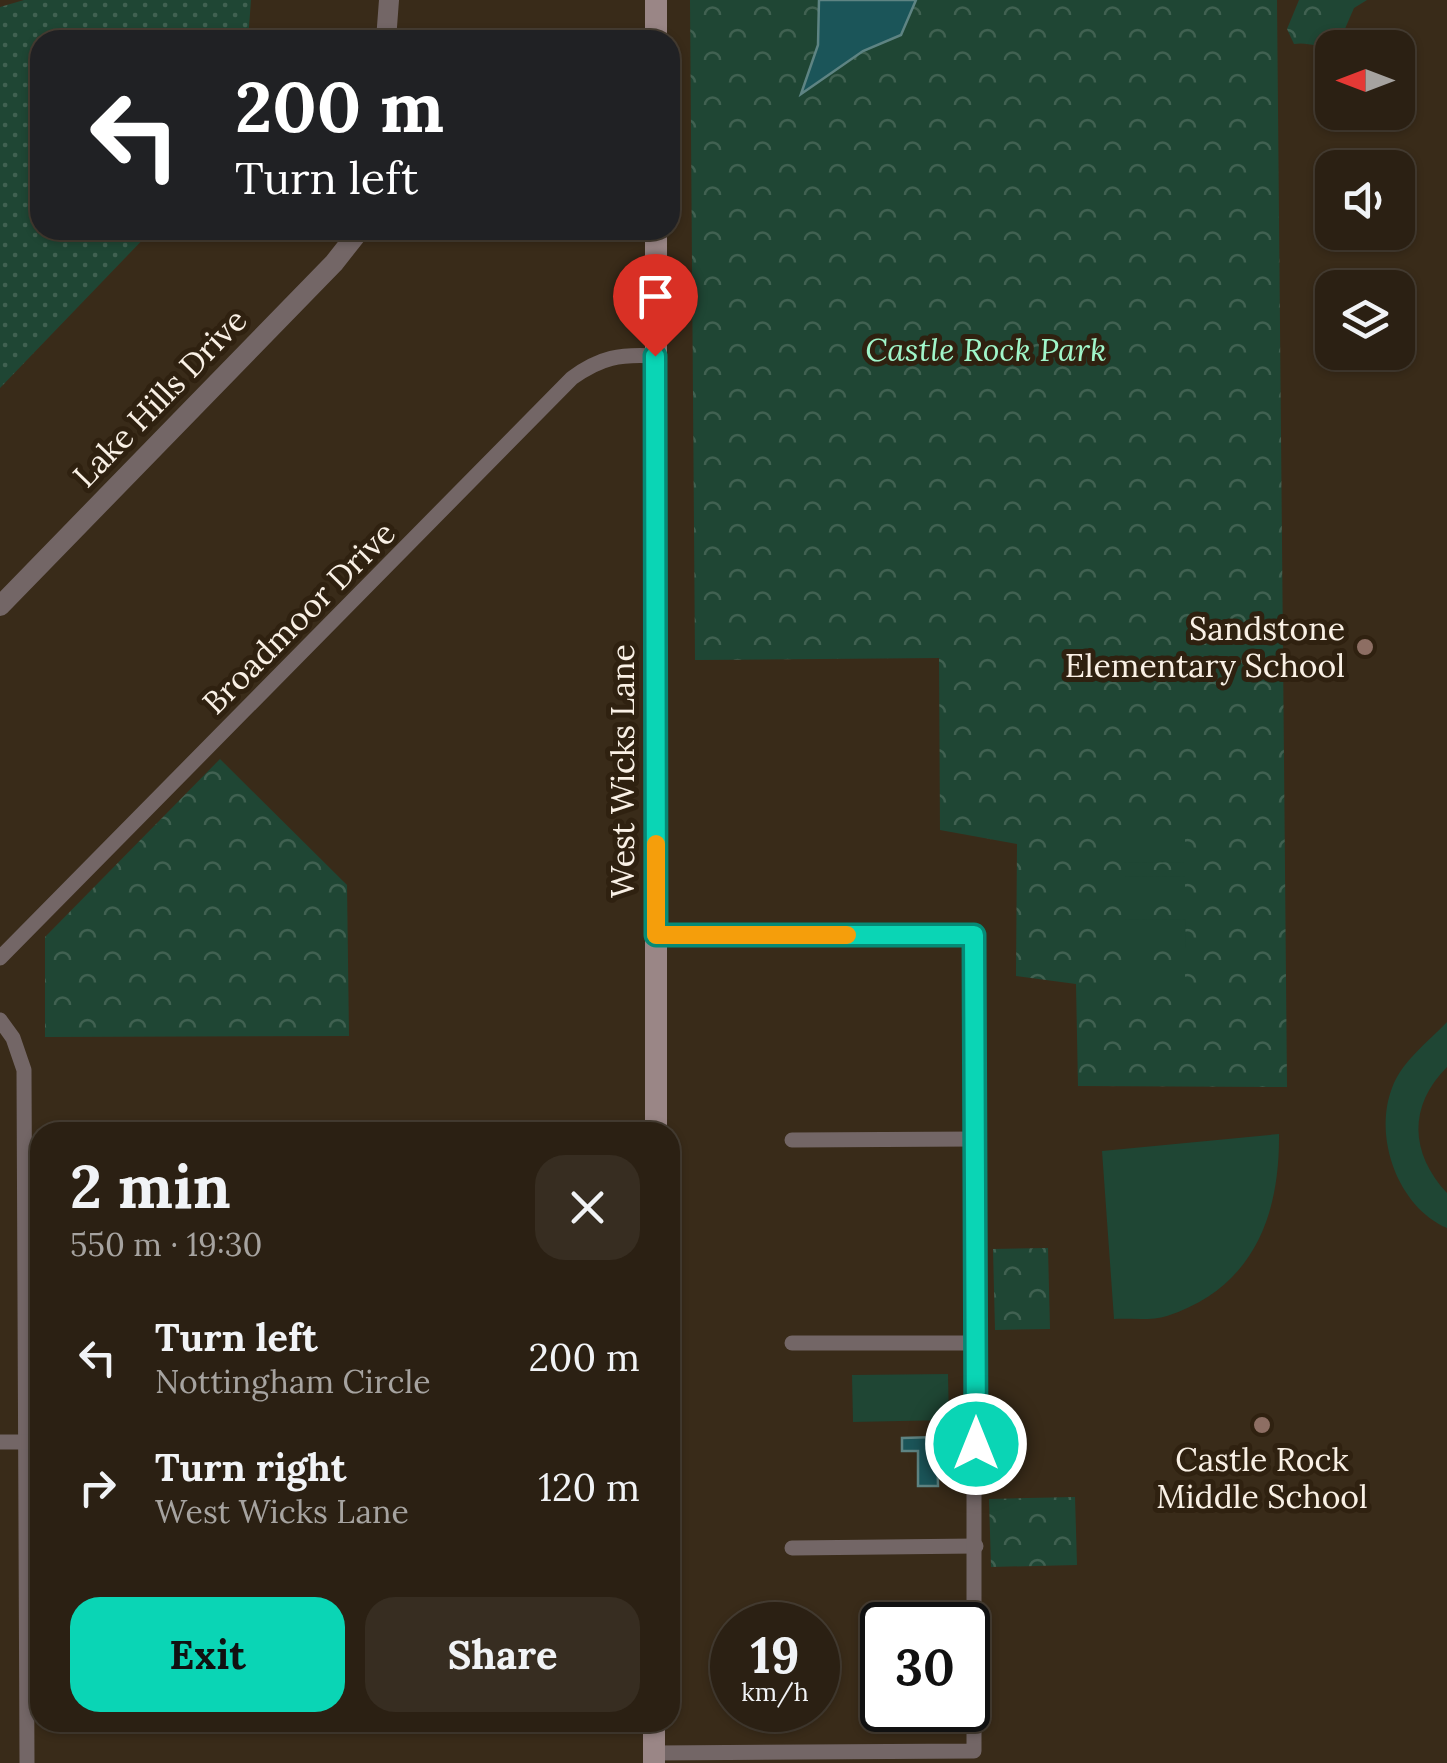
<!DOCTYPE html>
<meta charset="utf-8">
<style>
:root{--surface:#2b2013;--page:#372d21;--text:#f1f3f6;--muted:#a6a3a0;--line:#473e33;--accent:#0ad5b5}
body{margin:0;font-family:Lora,serif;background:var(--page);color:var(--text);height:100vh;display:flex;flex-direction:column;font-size:38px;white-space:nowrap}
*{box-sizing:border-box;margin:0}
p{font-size:32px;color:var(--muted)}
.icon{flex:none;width:55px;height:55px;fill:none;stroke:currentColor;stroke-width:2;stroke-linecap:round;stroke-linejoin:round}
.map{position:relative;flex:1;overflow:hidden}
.details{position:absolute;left:30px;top:1122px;width:650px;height:610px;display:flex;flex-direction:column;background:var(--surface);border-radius:30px;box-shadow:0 2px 8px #0004,0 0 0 2px var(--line)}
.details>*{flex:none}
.guide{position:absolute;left:30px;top:30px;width:650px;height:210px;border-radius:30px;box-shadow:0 2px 8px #0004,0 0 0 2px var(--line);background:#202124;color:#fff;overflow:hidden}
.needle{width:65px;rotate:270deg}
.controls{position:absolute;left:1315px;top:30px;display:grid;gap:20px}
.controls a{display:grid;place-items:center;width:100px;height:100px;border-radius:20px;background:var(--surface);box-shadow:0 2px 8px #0004,0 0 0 2px var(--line);font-size:50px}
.speed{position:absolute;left:710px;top:1602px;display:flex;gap:20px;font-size:50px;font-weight:700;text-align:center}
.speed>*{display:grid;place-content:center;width:130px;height:130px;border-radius:50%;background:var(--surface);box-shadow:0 2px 8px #0004,0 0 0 2px var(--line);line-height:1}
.speed small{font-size:25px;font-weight:400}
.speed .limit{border:5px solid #111;border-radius:15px;background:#fff;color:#111}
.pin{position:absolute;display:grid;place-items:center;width:85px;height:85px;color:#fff;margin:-102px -42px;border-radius:50% 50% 50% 0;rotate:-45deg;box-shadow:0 0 10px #0007}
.pin .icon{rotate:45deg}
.me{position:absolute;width:110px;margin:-55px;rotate:0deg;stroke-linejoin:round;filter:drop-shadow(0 0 8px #0008)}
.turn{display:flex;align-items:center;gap:35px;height:210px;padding:0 40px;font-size:45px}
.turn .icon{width:130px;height:130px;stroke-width:2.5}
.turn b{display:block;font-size:70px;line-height:85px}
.round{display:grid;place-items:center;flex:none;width:105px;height:105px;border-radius:30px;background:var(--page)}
.summary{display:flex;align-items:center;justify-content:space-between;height:170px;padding:0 40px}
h1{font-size:60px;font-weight:800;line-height:75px}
.action{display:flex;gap:20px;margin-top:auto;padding:20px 40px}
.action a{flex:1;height:115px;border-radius:30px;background:var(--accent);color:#111;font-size:40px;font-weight:800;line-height:115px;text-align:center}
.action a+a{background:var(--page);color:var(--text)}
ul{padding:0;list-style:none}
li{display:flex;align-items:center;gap:30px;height:130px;padding:0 40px}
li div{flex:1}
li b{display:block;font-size:38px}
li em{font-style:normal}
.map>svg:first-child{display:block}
</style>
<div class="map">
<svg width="1447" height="1763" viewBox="0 0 1447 1763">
<defs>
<pattern id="grass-dots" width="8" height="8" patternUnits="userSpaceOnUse" patternTransform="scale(2.5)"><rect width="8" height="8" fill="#1f4634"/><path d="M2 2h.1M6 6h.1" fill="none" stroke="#406151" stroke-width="1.8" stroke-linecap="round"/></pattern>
<pattern id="park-crowns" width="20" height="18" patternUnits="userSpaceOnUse" patternTransform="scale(2.5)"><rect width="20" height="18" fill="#1f4634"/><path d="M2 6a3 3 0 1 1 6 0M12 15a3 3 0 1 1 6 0" fill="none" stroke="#406151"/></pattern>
</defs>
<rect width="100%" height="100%" fill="#392b19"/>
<!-- grass -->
<polygon fill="url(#grass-dots)" points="24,0 251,0 248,40 40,40 40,230 152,230 0,388 0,7"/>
<!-- park -->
<g fill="url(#park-crowns)">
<polygon points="690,0 1277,0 1287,1087 1078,1086 1076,984 1016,976 1017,844 940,830 939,658 695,660"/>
<path d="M1299,0H1367L1354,8L1337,47C1322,50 1310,41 1294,44L1287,29Z"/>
<polygon points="220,759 347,885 349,1036 45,1037 45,937"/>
<polygon points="1048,1248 1050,1329 995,1330 993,1249"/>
<polygon points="1075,1497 1077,1565 991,1567 989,1499"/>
</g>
<!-- garden -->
<g fill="#1f4634">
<polygon points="1124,834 1185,834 1185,862 1124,863"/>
<polygon points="1185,876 1185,905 1124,905 1124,877"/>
<polygon points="1185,919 1186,948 1124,948 1124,920"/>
<rect x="1124" y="962" width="61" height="28"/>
<path d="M1447,1022V1067C1408,1106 1410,1153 1447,1193V1228C1398,1207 1373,1137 1392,1088C1402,1061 1428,1042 1447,1022Z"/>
<path d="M1279,1134C1280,1216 1253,1288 1167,1316C1152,1321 1130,1318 1114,1319L1102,1151Z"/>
<polygon points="948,1374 949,1420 853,1422 852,1375"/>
</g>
<!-- water -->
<g fill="#1b5559" stroke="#5e8483" stroke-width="2.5">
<polygon points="819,0 916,0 901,35 863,51 801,94 818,45"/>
<polygon points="937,1437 938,1486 918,1486 918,1451 902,1451 902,1438"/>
</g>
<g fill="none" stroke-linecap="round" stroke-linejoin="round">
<!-- minor -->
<g stroke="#736666" stroke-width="15">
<path d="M0,958L572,378C601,357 620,354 655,356"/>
<polyline points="0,1020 13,1038 24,1070 27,1763"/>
<polyline points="792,1140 976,1139"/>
<polyline points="792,1343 976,1343"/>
<polyline points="0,1442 40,1442"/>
<polyline points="792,1548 976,1546"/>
<polyline points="654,1753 974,1751 974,935 656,935"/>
</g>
<!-- tertiary -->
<g stroke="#736666" stroke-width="20">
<polyline points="386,40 389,0"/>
<polyline points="0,606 334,263 360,230"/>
</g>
<!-- secondary -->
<g stroke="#9a8686" stroke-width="22">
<polyline points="656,40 656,0"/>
<polyline points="656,230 656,1132"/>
<polyline points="654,1722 654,1763"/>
</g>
</g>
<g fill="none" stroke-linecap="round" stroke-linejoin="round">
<!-- route casing -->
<g stroke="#068a76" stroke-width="25">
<polyline id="route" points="655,356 656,935 974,935 976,1444"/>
</g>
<!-- route -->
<use href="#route" stroke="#0ad5b5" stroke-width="18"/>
<!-- slow -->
<polyline stroke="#f59e0b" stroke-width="18" points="656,844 656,935 847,935"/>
</g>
<!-- markers -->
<g fill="#8d6e63" stroke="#2f2110" stroke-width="4">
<circle cx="1365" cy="647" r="10"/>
<circle cx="1262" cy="1425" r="10"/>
</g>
<g text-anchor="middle" stroke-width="10" stroke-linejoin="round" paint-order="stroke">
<!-- park labels -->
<g font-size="32" font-style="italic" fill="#a0f6ca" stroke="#2f2110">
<text x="986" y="361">Castle Rock Park</text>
</g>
<!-- street labels -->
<g font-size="32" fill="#f9f0e5" stroke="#2f2110">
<text transform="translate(160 398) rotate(-46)" y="11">Lake Hills Drive</text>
<text transform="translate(299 618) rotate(-45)" y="11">Broadmoor Drive</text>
<text transform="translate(623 771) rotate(-90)" y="11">West Wicks Lane</text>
</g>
<!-- poi labels -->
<g font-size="32" fill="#f9f0e5" stroke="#2f2110" text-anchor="end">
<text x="1345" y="640">Sandstone<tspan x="1345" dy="37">Elementary School</tspan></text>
<text x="1262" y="1471" text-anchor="middle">Castle Rock<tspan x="1262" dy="37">Middle School</tspan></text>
</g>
</g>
</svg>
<div class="controls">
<a><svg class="needle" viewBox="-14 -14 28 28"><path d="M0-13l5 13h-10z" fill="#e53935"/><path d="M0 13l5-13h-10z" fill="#a6a3a0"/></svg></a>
<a><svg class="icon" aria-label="sound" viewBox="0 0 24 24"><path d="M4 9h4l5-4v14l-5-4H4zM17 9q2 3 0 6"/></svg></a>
<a><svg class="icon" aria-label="layers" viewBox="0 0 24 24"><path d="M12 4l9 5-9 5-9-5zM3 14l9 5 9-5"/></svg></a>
</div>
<div class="speed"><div>19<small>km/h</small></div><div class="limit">30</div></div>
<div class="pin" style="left:655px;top:356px;background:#d93025"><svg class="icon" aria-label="arrive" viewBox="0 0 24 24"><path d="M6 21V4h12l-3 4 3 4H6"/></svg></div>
<svg class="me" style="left:976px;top:1444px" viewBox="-20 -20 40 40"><circle r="17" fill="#0ad5b5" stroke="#fff" stroke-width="3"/><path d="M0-11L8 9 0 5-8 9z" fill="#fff"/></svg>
<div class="guide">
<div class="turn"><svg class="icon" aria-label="left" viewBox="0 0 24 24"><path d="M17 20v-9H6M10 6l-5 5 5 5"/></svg><div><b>200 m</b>Turn left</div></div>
</div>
<section class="details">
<div class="summary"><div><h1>2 min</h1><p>550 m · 19:30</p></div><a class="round"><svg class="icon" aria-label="close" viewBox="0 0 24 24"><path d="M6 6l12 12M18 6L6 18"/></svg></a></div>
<ul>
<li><svg class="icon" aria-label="left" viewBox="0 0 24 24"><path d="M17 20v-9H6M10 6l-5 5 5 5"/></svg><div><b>Turn left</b><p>Nottingham Circle</p></div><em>200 m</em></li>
<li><svg class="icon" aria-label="right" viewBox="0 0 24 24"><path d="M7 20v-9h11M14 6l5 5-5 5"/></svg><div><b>Turn right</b><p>West Wicks Lane</p></div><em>120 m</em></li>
</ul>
<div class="action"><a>Exit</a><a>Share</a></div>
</section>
</div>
